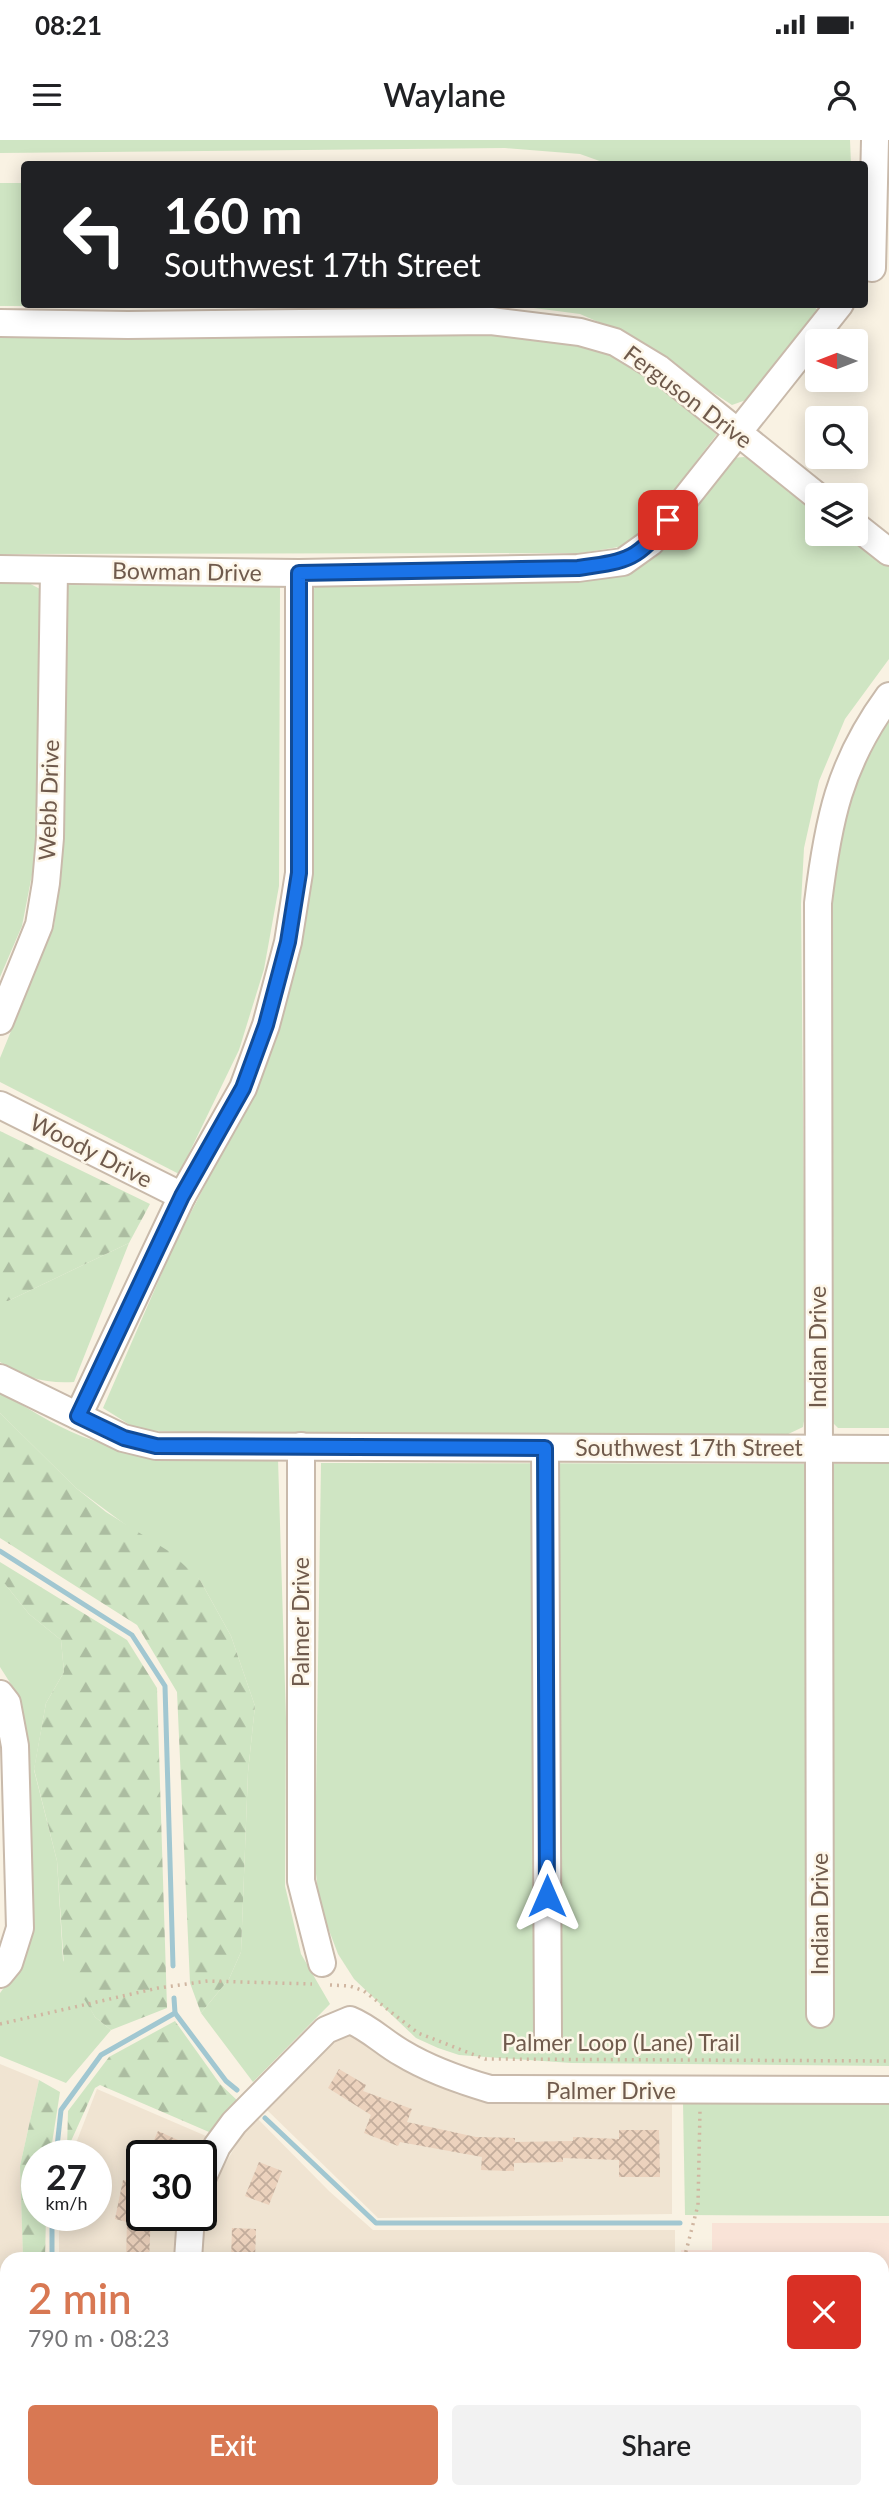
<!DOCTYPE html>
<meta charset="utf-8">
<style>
:root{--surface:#fff;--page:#f2f2f2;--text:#202124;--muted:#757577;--accent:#d87853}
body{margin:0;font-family:Lato,sans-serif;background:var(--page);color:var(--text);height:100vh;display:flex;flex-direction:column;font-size:26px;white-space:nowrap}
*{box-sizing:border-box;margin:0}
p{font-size:23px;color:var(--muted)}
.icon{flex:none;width:38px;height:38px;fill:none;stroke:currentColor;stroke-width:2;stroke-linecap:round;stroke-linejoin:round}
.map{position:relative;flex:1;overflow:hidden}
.panel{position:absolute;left:0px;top:2112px;width:889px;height:247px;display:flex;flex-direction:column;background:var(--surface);border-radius:21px 21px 0 0;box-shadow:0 4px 18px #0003}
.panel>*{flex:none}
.hud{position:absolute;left:21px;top:21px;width:847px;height:147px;border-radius:7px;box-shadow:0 4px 18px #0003;background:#202124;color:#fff;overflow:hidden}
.needle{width:46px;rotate:270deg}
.tools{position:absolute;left:805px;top:189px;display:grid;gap:14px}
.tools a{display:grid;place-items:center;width:63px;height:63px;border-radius:7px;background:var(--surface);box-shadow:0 4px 18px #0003;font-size:35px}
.speed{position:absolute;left:21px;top:2000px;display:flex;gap:14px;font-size:35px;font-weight:700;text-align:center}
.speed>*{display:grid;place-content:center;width:91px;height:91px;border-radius:50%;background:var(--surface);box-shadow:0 4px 18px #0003;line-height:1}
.speed small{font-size:18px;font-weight:400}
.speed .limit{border:4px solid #111;border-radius:10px;background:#fff;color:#111}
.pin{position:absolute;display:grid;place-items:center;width:60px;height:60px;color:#fff;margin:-30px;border-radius:14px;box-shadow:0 4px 10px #0006}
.me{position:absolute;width:77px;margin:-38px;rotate:0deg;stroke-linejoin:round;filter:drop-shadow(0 0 5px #0008)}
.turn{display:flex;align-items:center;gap:24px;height:147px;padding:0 28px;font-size:32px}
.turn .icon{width:91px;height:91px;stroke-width:2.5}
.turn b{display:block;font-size:49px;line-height:60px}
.round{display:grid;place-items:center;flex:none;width:74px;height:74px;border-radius:7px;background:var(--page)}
.overview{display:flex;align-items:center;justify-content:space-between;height:119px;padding:0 28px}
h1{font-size:42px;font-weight:600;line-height:52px;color:var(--accent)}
.button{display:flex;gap:14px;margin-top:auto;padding:14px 28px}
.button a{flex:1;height:80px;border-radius:7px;background:var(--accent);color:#fff;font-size:28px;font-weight:600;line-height:80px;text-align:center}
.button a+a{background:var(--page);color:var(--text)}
.status{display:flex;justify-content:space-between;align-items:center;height:49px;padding:0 35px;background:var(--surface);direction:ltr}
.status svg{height:19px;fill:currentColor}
header{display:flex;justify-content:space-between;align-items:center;height:91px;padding:0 28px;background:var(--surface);font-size:32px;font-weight:600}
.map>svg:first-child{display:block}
</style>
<div class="status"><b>08:21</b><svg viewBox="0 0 49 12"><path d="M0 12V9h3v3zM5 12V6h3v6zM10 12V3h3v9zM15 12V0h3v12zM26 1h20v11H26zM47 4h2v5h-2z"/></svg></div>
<header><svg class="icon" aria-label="menu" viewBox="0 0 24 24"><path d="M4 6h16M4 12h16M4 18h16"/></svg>Waylane<svg class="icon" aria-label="person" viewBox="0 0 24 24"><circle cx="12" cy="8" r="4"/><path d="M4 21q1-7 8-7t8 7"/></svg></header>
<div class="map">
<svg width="889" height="2358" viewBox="0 0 889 2358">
<defs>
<pattern id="forest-firs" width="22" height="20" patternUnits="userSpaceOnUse" patternTransform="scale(1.75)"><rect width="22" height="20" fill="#cfe5c3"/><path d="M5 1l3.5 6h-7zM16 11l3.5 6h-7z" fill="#acbda1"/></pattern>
<pattern id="park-tufts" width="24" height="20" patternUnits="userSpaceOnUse" patternTransform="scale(1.75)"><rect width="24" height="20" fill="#cfe5c3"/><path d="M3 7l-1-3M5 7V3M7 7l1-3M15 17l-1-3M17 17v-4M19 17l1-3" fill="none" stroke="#acbda1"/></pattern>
<pattern id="building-cross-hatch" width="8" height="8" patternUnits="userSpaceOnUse" patternTransform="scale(1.75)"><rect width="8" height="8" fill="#ecd2bd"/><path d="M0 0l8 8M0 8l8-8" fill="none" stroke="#c3ad9c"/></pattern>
</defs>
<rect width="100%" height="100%" fill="#f9f2e3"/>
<!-- residential -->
<g fill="#f0e4d2">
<polygon points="353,1894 388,1920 458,1955 520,1964 672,1963 672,2074 378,2078 266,1969 339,1895"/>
<polygon points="0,1924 39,1940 20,2026 23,2119 7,2119 7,2214 0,2214"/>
<polygon points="97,1949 206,1996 199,2016 142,2016 142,2076 181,2076 176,2119 59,2119 59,2076 96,2076 96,2016 71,2016"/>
<polygon points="254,1975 329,2051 373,2090 675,2090 675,2119 200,2119 200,2097 215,2041"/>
<polygon points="882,2270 889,2270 889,2358 676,2358 676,2352 882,2352"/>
</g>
<!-- commercial -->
<polygon fill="#f9e3d7" points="712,2083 889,2083 889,2209 882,2209 882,2119 681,2119 681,2110 712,2110"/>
<!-- education -->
<polygon fill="#efe0f6" points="424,2352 672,2352 672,2358 415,2358"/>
<!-- green -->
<g fill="#cfe5c3">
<polygon points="0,0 850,0 851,24 608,24 580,14 505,8 0,13"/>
<polygon points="0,43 24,43 24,164 810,164 818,170 746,260 732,265 619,191 580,174 526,167 0,166"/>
<path d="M0,192L483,193C524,196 565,197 604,212C647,227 683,266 717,294L647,386L625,406L581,413L0,414Z"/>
<polygon points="744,317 756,321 817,370 817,394 847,394 889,427 889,519 845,579 819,641 804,708 801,764 806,1269 803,1287 784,1296 224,1294 138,1290 103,1268 175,1103 255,949 305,781 307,458 316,446 328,442 544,442 606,437 731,318"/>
<polygon points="0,440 23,440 40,449 37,709 22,786 0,837"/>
<polygon points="65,445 280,447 279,746 264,829 239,910 179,1034 0,942 0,918 54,786 62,711"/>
<polygon points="889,572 889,1288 838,1288 827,1277 828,783 837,701 864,615"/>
<path d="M129,1103L74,1242C45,1244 24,1237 0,1222V1161H8Z"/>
<path d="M0,1252C26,1267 53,1285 81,1296C145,1321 210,1319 278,1319L286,1578L285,1746L301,1814L330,1864L253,1942L201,1873L229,1839L241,1812L248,1632L255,1566L231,1496L200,1440L76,1348L0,1273Z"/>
<polygon points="321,1323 889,1324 889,1926 571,1923 459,1915 438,1908 416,1898 354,1839 338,1814 319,1764 315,1724"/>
<polygon points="0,1444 5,1444 29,1474 61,1500 64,1532 46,1563 34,1630 57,1721 63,1820 95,1877 111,1890 66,1943 0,1916 0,1853 18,1829 24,1599 16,1552 0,1527"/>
<polygon points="889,1961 889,2076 685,2075 683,1962"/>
</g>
<!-- forest -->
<g fill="url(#forest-firs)">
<polygon points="0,991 150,1064 129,1103 8,1161 0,1161"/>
<polygon points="0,1273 76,1348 106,1372 170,1412 200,1440 231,1496 255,1566 248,1632 241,1812 229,1839 201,1873 190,1843 177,1552 137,1485 0,1398"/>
<polygon points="0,1422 127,1500 157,1548 167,1868 111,1890 95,1877 64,1826 57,1721 34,1629 46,1563 64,1532 61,1500 29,1474 5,1444 0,1444"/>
<polygon points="175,1881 220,1944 239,1962 209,1992 100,1945 95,1948 67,2010 68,1971 109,1917"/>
<polygon points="39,1940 60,1952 50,2016 37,2016 37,2076 46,2076 45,2119 23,2119 20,2026"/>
</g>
<!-- park -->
<polygon fill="url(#park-tufts)" points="0,2256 7,2256 7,2352 418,2352 409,2358 0,2358"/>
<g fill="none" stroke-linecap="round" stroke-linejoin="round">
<!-- stream -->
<g stroke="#a1c7d1" stroke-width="5">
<polyline points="0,1411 132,1495 165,1546 173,1826"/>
<polyline points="174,1858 175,1873 226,1941 237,1950"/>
<polyline points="265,1978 376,2083 680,2083"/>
<polyline points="56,2016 61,1970 101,1915 175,1873"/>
<polyline points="52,2076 52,2119"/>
<polyline points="42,2358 44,2352"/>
</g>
</g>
<!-- building -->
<g fill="url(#building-cross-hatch)">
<polygon points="339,1929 366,1945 363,1951 412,1969 407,1982 476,1997 515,1998 515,2002 573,2001 573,1997 619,1999 619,1990 659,1990 660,2037 619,2037 619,2020 563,2018 563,2022 514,2023 514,2031 481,2030 482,2017 400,2002 398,2006 364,1993 371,1975 328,1948"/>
<polygon points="158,1991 178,2000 171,2016 147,2016"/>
<polygon points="259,2022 282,2031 269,2065 245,2056"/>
<polygon points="123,2040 142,2043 142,2076 151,2076 149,2119 126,2119 127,2082 115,2079"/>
<polygon points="232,2088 256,2089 255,2119 231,2119"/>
</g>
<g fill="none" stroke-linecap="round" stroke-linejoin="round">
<!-- minor casing -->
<g stroke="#c9baab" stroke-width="30">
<g id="minor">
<polyline points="872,128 875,0"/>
<polyline points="0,183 128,185 491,181 580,192 615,202 658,228 817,356"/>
<polyline points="856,386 889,412"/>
<polyline points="0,429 299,433 578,428 623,422 651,402 840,164"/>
<polyline points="0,881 39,785 46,743 50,698 54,431"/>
<polyline points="0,965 182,1056"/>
<polyline points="0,1238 123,1298 156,1306 889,1309"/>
<polyline points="78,1276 182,1056 243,948 266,885 288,802 299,733 299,433"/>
<polyline points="301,1306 301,1741 322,1823"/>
<polyline points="545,1308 548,1896"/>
<polyline points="0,1554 7,1563 15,1606 20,1788 9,1823 0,1834"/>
<path d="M820,1874L818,763C828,681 839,624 889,556"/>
<path d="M201,2041L217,2006L234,1983L326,1890L350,1880C370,1888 384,1903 402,1913C430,1930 459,1940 490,1949L889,1950"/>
<polyline points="188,2119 191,2076"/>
<polyline points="611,2352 633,2358"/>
<polyline points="809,2352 835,2358"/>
<polyline points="486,2358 486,2352"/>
<polyline points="783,2358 788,2352"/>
</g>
</g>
<!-- major casing -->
<g stroke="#d7d1cd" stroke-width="37">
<g id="major">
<polyline points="882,2231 889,2231"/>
<polyline points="0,2235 7,2235"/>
</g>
</g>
<!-- path -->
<g stroke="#d0b6a1" stroke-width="3.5" stroke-dasharray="2 5" stroke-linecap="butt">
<polyline points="330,1845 350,1846 364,1851 418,1893 485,1919 889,1921"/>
<polyline points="0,1884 158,1848 208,1841 312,1844"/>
<polyline points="684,2119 698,2065 700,1970"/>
<polyline points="138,2352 138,2358"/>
<polyline points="663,2358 663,2352"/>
</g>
<!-- minor -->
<use href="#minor" stroke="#fff" stroke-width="26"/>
<!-- major -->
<use href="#major" stroke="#f2d8a1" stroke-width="33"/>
</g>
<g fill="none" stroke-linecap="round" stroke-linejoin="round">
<!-- route casing -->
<g stroke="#114b97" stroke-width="18">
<path id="route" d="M547,1756L545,1308L156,1306L124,1298L78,1276L182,1056L243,948L266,885L288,802L299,733V433L578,428C627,421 637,421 668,380"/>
</g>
<!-- route -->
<use href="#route" stroke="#1a73e8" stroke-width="12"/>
</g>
<g text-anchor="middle" stroke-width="5" stroke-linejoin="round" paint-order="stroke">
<!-- street labels -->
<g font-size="23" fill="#6f5a4c" stroke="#fdf6e8">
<text transform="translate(688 257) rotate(37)" y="8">Ferguson Drive</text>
<text transform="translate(187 432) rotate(1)" y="8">Bowman Drive</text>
<text transform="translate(49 660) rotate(-88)" y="8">Webb Drive</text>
<text transform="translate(91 1011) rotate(27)" y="8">Woody Drive</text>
<text transform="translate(818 1207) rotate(-90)" y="8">Indian Drive</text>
<text x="689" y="1316">Southwest 17th Street</text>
<text transform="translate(301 1482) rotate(-90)" y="8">Palmer Drive</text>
<text transform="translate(820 1774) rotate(-90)" y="8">Indian Drive</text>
<text x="621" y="1911">Palmer Loop (Lane) Trail</text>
<text x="611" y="1959">Palmer Drive</text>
</g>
</g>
</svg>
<div class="tools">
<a><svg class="needle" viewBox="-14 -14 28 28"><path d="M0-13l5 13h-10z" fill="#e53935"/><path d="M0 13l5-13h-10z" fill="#757577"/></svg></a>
<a><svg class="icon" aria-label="search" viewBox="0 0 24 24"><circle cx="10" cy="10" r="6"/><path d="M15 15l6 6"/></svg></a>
<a><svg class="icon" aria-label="layers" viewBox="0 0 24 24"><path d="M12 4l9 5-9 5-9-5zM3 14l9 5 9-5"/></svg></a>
</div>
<div class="speed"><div>27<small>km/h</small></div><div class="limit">30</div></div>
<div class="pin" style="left:668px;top:380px;background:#d93025"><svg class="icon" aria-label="arrive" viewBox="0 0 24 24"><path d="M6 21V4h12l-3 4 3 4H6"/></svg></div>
<svg class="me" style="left:547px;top:1756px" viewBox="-20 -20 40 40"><path d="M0-17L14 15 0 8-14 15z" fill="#1a73e8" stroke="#fff" stroke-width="4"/></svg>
<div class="hud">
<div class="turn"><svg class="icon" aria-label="left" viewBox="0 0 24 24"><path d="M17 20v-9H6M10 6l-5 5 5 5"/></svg><div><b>160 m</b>Southwest 17th Street</div></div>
</div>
<section class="panel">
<div class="overview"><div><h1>2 min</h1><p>790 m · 08:23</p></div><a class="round" style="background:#d93025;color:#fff"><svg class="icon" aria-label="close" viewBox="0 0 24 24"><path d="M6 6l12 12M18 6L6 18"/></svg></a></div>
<div class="button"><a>Exit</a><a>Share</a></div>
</section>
</div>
